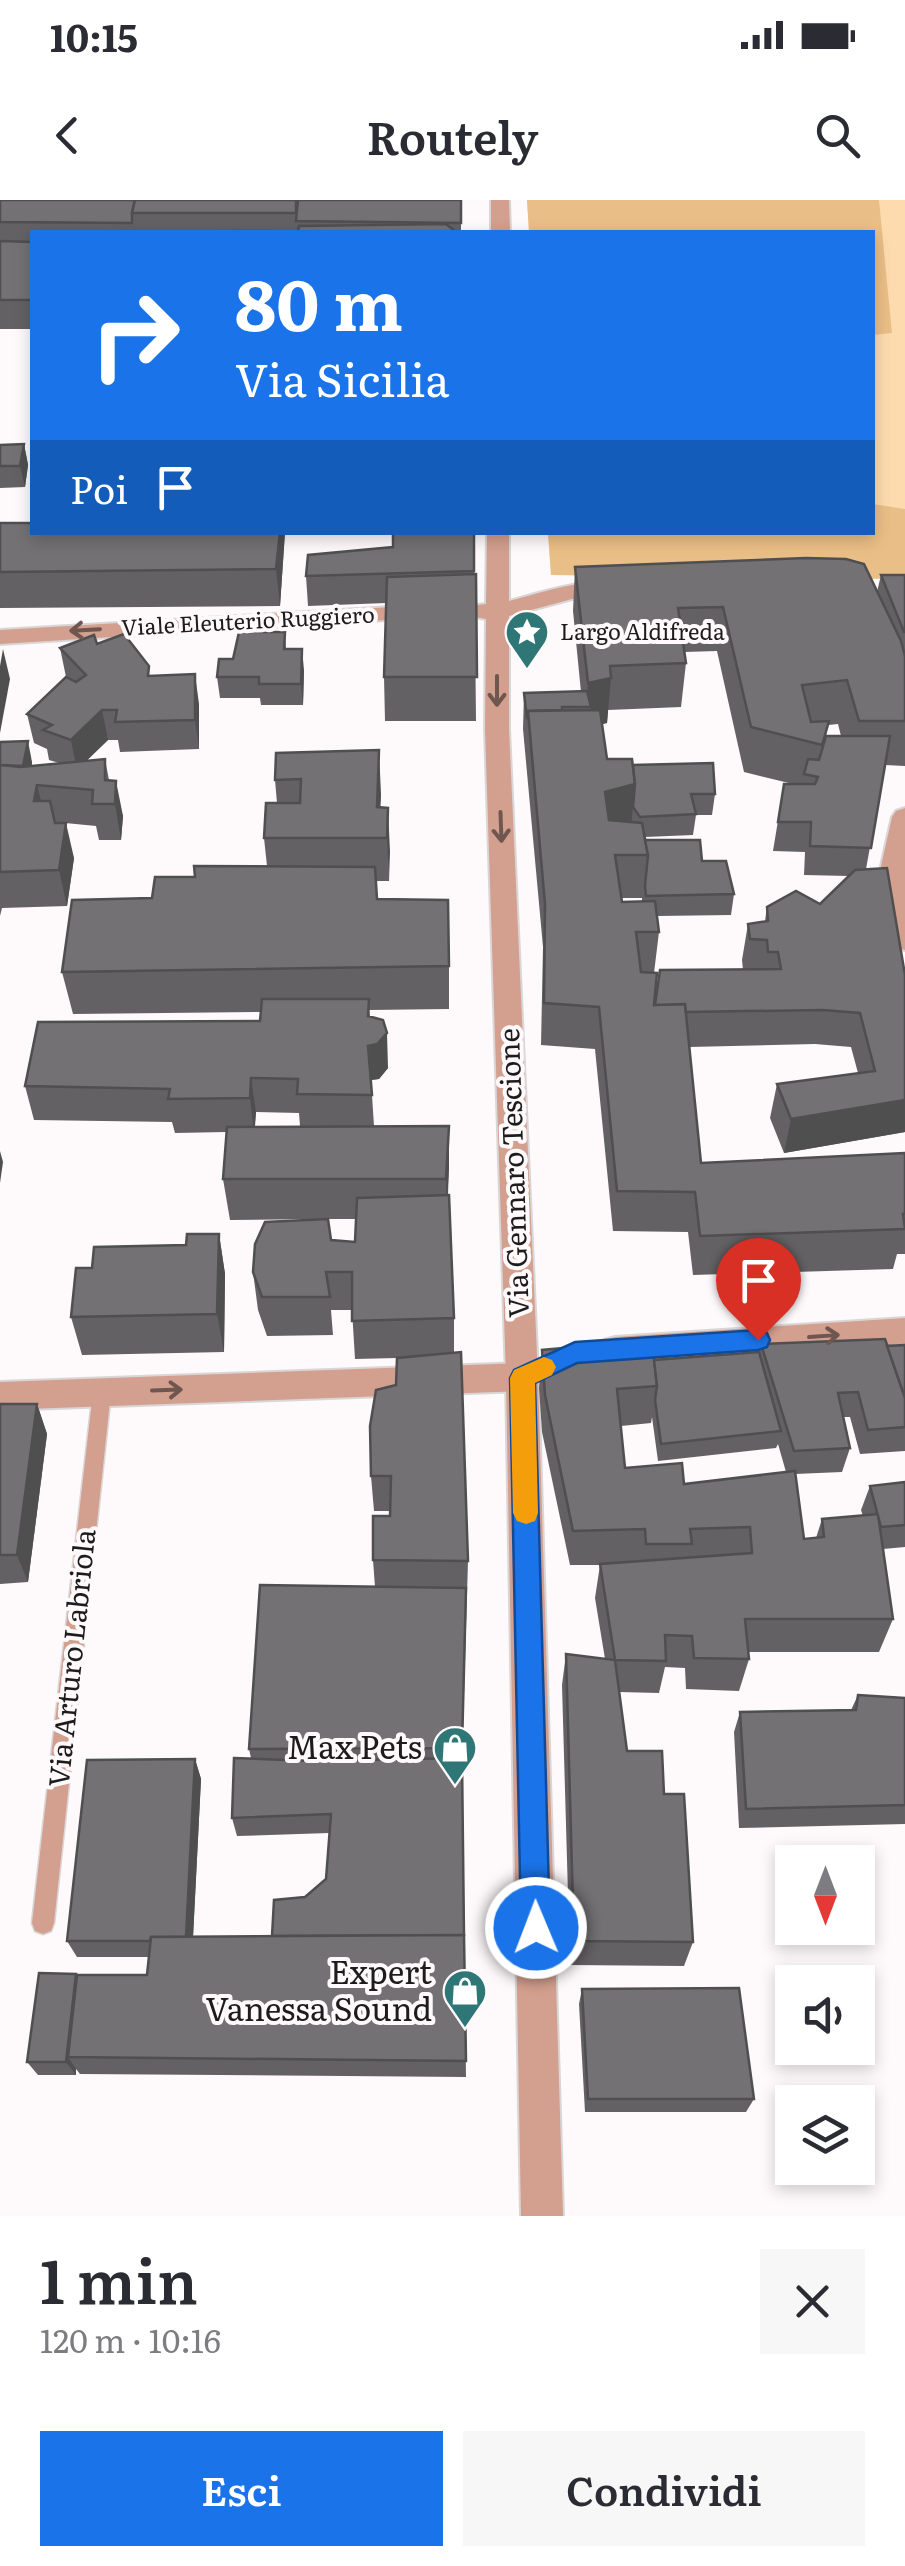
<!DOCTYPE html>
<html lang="it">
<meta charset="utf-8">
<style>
:root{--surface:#fff;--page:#f7f7f7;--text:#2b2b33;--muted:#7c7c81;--accent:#1a73e8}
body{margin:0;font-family:Literata,serif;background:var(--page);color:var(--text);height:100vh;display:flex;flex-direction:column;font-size:38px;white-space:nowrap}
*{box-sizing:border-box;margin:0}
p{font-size:32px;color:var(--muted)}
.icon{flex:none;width:55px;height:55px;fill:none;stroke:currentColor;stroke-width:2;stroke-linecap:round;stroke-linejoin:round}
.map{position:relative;height:2016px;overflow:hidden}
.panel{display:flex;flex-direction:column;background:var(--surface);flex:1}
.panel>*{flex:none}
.hud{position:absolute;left:30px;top:30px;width:845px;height:305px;border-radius:0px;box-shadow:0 5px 15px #0003;background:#1a73e8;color:#fff;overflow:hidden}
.needle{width:65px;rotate:180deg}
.controls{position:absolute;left:775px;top:1645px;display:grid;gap:20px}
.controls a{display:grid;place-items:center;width:100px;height:100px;border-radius:0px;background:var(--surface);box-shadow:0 5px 15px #0003;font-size:50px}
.pin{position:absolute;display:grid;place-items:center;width:85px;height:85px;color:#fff;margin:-102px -42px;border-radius:50% 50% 50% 0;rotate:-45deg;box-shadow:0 0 10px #0007}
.pin .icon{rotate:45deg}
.me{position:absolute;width:110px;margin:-55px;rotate:359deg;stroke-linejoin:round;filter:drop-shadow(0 0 8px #0008)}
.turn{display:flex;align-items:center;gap:35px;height:210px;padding:0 40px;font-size:45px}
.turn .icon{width:130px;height:130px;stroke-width:2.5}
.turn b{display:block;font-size:70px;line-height:85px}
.then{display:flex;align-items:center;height:95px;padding:0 40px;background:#0003;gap:20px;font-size:38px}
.round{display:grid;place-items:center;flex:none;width:105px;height:105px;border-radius:0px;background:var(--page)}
.head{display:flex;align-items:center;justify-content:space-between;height:170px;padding:0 40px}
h1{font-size:60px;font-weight:600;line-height:75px}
.primary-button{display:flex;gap:20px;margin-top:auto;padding:20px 40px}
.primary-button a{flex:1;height:115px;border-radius:0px;background:var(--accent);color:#fff;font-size:40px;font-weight:600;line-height:115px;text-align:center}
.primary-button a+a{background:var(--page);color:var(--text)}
.status{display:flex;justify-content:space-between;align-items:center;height:70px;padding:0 50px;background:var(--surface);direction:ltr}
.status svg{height:28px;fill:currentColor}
header{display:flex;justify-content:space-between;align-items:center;height:130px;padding:0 40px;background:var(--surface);font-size:45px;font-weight:600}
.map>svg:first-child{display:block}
</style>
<div class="status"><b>10:15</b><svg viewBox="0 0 49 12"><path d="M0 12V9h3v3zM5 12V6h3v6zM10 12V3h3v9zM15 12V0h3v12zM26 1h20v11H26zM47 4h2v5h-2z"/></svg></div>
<header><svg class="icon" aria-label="back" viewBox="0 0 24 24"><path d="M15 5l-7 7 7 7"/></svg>Routely<svg class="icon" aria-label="search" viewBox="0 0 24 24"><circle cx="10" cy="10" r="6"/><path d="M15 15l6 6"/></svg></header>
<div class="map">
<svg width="905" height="2016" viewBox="0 0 905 2016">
<rect width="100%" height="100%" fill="#fefafb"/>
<!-- green -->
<polygon fill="#fedbaf" points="527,0 905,0 905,379 551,375 548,333 872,332 872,32 529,32"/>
<!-- forest -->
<g fill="#eabf87">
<polygon points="527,0 879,0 892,133 873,135 872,32 529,32"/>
<polygon points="873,304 905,309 905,379 551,375 548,333 872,332"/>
</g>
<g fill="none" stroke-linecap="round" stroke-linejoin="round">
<!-- service casing -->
<g stroke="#dad6d7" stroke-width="3">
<polygon id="service" points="102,1184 109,1186 111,1192 54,1723 51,1731 43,1734 35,1731 32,1723 93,1192 95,1186"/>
</g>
<!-- minor casing -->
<g stroke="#dad6d7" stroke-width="4">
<g id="minor">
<polygon points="491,0 509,0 510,32 491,32"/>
<polygon points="522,1163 533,1167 538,1177 533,1187 522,1191 0,1210 0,1182"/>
</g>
</g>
<!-- tertiary casing -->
<g stroke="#dad6d7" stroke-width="4">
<g id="tertiary">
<path d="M487,332H509V401C534,395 606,370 625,389L613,396L572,399L509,416V529L538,1177L563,2016H521L506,1177L485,529L486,419L469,416L465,411L469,406L486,404Z"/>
<polygon points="426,405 434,407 438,412 434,417 0,444 0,430"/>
<polygon points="905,608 905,750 895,747 892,740 881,666 892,617 896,611"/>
<polygon points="905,1118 905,1144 615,1163 604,1160 599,1150 604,1140 615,1137"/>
</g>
</g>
<!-- service -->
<use href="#service" fill="#d39f8e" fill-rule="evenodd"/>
<!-- minor -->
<use href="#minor" fill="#d39f8e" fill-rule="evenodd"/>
<!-- tertiary -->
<use href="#tertiary" fill="#d39f8e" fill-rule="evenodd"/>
</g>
<!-- wall -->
<g fill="#636163" fill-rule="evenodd">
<polygon points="0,0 461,0 461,32 32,32 32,129 0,129"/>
<polygon points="24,244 28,265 25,287 0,288 0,245"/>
<polygon points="0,323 32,332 285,332 280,406 0,408"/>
<polygon points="474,332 476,521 385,521 384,477 386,403 308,406 306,376 393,347"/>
<path d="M575,367L877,392L881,375H905V566L885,565L866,669L905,932L784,953L770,918L777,884L858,873L851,847L815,844L689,847L701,963L905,953V1054H897L893,1069L693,1075L688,1032L613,1031L595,849L541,845L543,747L523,529L524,493L581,492L573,411ZM717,451L744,572L793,584H784L773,651L805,652L804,675L849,676L820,704L767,707L765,721L748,724L742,760L743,770L654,805V773L659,732L657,716L731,715L734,694L702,661L645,640V637L693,635L696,615H712L715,594L633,565L607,559L602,524L607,523L608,510L681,507L686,463L684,452ZM838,524L841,536H826L828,525ZM622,698H642V702H622Z"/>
<polygon points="285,432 286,449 304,470 303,505 261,505 260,498 220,498 217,477 233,459"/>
<polygon points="97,444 199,504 199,549 120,552 118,540 108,540 86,561 105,559 109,580 123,616 121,640 99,640 96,626 55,622 74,658 67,706 2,708 0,716 0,542 32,562 32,566 59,563 49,560 47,549 34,543 27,514 66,477 60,448"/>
<path d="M276,553L381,594L380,608H388L389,681H376L377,699L449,766V809L369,810L370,816L388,868L379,879L371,880L374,926L449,967L448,995L454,1118V1152L468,1361L462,1563L466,1877L80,1874L76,1869V1875H38L27,1862L76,1774L147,1775L149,1757H77L67,1741L195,1559L201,1579L193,1737L272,1736L305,1697L326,1679L329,1633L237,1636L232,1618L251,1558L249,1549L375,1387L373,1360L390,1316V1311H374L371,1276L396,1185L397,1158L355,1159L352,1110H331L333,1135L267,1136L258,1110L253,1072L322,1019L230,1020L223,979L226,932L175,933L172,922L34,920L25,886L260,821L261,812L73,814L62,772L152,698L195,677L267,666L264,638L277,603L275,580ZM256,912L299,913L300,926L255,927ZM328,1019H356L355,1042L331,1040Z"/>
<polygon points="219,1034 225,1074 224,1152 82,1155 71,1117 92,1068 186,1045"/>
<path d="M761,1144L905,1145V1251L860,1254L850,1217H843L850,1248L842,1272L795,1274L804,1339L816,1338L822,1319L863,1316L861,1310L870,1286L905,1282V1347L883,1349L893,1419L879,1452H748L749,1459L739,1491L686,1489L685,1468L665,1467L659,1493L619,1492L627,1551L664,1594L693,1742L684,1766L570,1765L562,1485L566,1454L605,1459L595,1398L600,1365H570L542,1232L539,1188L542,1150L654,1160L759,1152ZM652,1217L658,1261L776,1248L778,1244L786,1272L684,1284L625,1268L621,1226L651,1223Z"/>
<polygon points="0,1204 37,1204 47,1234 28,1382 0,1384"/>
<polygon points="858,1495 905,1498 905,1624 739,1628 734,1532 740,1512 851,1510"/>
<polygon points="582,1789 754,1899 746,1912 585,1912 579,1804"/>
</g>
<!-- shaded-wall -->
<g fill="#504f50">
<polygon points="24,244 28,265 25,287 20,266"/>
<polygon points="280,332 285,332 280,406 276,369"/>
<polygon points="3,449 10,479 0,533 0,466"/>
<polygon points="302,449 304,470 303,505 301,484"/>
<polygon points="195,474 199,504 199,549 195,520"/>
<polygon points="611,478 607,523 590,527 591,507 586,507 588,483"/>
<polygon points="102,510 108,540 77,570 71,540"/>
<polygon points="28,541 32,562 28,587 23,566"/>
<polygon points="379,550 381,594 379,638 377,607"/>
<polygon points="116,581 123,616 121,640 115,604"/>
<polygon points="635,584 631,628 602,636 605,592"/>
<polygon points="37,585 46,621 34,601"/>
<polygon points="388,608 390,652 389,681 387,638"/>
<polygon points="66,623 74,658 67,706 59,670"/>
<polygon points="369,799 370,833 387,833 388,868 379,879 370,880"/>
<polygon points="251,878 256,912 254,932 250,898"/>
<polygon points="905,900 905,932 784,953 791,919"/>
<polygon points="449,926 449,967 446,1019 446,979"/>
<polygon points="0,951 3,962 0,983"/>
<polygon points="219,1034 225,1074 224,1152 217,1114"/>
<polygon points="37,1204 47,1234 28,1382 17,1355"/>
<polygon points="195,1559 201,1579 192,1757 185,1741"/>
<polygon points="76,1774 68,1857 76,1869 76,1875 66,1862"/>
</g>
<!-- building -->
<g fill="#737173" stroke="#504f50" stroke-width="2.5">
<polygon points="0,0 135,0 132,13 132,23 0,22"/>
<polygon points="135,0 296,0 296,13 132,13"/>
<polygon points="298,0 461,0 461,23 296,21"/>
<polygon points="446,24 456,32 298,32 299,26"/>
<polygon points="271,31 271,32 81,32"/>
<polygon points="0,41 32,42 32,95 31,100 0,100"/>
<polygon points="24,244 20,266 0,266 0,245"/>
<polygon points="0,323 32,323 32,332 280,332 276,369 0,372"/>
<polygon points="393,332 474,332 474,371 306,376 308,355 393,347"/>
<polygon points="806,358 846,359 864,364 901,441 905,456 905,521 859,521 847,480 802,485 811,522 829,521 822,545 751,527 723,407 678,408 686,463 610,466 611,478 588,483 575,367"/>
<polygon points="476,374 477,477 384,477 387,377"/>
<polygon points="881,375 905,375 905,432 904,432"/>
<polygon points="239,432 285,432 284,449 302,449 301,484 259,484 259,477 217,477 219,459 233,459"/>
<polygon points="124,434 149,466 148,476 195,474 195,520 115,522 117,510 102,510 71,540 43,530 52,525 27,514 66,477 76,482 86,475 60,448 94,435 97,444"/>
<polygon points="587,491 591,507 562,507 562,510 528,511 527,519 524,493"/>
<polygon points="600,510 607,559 632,559 635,584 605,592 609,620 642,623 648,655 615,655 622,702 655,701 659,732 636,732 641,772 657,773 654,805 685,804 701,963 905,953 905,1014 903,1014 905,1029 700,1036 695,992 617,991 599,807 544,803 545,704 528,511"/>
<polygon points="826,536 890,536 871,648 810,646 811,622 778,622 784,584 815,584 818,577 804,574 808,559 819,560"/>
<polygon points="28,541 23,566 0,565 0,542"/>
<polygon points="379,550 377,607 388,608 387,638 264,638 266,603 300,603 301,579 275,580 276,553"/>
<polygon points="105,559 105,580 116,581 115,604 92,604 93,590 37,585 34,601 50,601 55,623 66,623 59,670 0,672 0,565 21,567"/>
<polygon points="713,563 715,594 691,594 696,614 640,617 633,607 635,584 633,565"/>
<polygon points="645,640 700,640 702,661 726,661 734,694 646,696 645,686 648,655"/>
<polygon points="194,666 375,667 377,699 448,700 449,766 62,772 72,700 152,698 155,677 195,677"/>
<polygon points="887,668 905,775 905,900 791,919 777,884 875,871 860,813 823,810 686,812 685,804 655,805 660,770 781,769 778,752 768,752 767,740 750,739 748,724 768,721 767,707 796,691 820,704 855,670"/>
<polygon points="262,799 369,799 368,816 383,820 387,833 377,844 368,846 372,895 297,894 298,879 251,878 250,898 168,899 170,889 25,886 38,822 260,821"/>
<polygon points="449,926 446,979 223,979 227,927"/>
<polygon points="449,995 454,1118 352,1121 352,1072 326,1072 330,1097 262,1097 253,1072 255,1044 265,1022 328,1019 331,1040 355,1042 357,998"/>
<polygon points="187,1034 219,1034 217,1114 71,1117 76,1068 92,1068 94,1047 186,1045"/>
<polygon points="885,1139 905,1198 905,1227 868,1230 858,1192 838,1193 850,1248 794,1251 761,1144"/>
<polygon points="652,1140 657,1186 617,1189 625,1268 682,1263 684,1284 795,1271 804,1339 824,1337 822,1319 878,1314 893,1419 745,1419 749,1459 694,1458 692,1436 665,1435 666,1461 615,1460 600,1364 752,1353 750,1327 690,1329 692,1344 646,1344 645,1329 573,1331 545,1195 542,1150"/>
<polygon points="905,1145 905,1192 903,1192 887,1146"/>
<polygon points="461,1152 468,1361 373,1360 373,1316 390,1316 391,1276 371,1276 370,1226 376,1190 396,1185 397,1158"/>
<polygon points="759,1152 781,1231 661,1244 655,1200 657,1186 654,1160"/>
<polygon points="0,1204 37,1204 17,1355 0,1355"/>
<polygon points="905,1282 905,1325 881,1327 870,1286"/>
<polygon points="260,1385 466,1388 462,1548 249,1549"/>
<polygon points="566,1454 615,1460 627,1551 662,1551 664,1594 684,1594 693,1742 574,1741"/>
<polygon points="858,1495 905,1498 905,1605 746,1609 740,1512 856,1510"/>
<polygon points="234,1558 311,1561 462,1558 464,1735 272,1736 274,1700 305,1697 326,1679 331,1614 232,1618"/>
<polygon points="195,1559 186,1737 151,1737 150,1741 67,1741 87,1560"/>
<polygon points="464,1735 466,1861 68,1857 77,1775 147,1775 151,1737"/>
<polygon points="39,1773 76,1774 66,1862 27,1862"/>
<polygon points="739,1788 754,1899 588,1899 582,1789"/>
</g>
<!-- one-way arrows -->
<defs><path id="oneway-shaft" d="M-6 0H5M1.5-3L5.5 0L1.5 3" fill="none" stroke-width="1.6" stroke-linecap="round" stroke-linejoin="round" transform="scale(2.5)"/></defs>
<g stroke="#6f574f">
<use href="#oneway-shaft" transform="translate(85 430) rotate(177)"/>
<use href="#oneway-shaft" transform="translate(497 491) rotate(90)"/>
<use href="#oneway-shaft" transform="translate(501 627) rotate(88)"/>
<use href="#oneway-shaft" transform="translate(824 1136) rotate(-4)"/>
<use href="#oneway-shaft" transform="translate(167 1190) rotate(-2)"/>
</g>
<!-- route -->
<polygon fill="#1a73e8" stroke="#114b97" stroke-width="2.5" points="758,1130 767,1133 770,1140 767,1147 758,1150 577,1163 535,1183 550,1728 546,1739 536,1743 525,1739 521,1728 510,1178 514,1170 575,1142"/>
<!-- slow -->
<polygon fill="#f59e0b" points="544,1157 552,1160 556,1167 552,1175 535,1183 538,1313 535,1321 526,1324 517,1321 513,1313 510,1178 514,1170"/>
<!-- icons -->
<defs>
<g id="sight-pin" transform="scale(2.25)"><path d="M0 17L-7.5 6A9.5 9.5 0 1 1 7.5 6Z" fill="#2e7776" stroke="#fefafb"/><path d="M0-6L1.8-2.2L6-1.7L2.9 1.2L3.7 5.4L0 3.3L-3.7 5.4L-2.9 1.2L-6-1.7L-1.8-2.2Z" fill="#fff"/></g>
<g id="shop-pin" transform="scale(2.25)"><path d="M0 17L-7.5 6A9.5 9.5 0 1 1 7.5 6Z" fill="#2e7776" stroke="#fefafb"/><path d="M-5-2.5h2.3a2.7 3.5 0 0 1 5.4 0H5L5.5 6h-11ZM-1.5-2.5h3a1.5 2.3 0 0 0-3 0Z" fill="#fff"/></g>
</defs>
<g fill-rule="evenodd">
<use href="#sight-pin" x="527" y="432"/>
<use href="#shop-pin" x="455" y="1548"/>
<use href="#shop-pin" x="465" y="1791"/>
</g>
<g text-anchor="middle" stroke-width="8" stroke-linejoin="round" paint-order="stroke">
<!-- far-street labels -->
<g font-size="22" fill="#1d1c1c" stroke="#fefafb">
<text transform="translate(248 421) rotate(-3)" y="8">Viale Eleuterio Ruggiero</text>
</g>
<!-- far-poi labels -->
<g font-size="22" fill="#1d1c1c" stroke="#fefafb" text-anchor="start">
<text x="560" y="440">Largo Aldifreda</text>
</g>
<!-- street labels -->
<g font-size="28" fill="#1d1c1c" stroke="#fefafb">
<text transform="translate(514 973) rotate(-92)" y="10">Via Gennaro Tescione</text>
<text transform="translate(72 1458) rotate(-84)" y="10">Via Arturo Labriola</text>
</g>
<!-- near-poi labels -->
<g font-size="32" fill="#1d1c1c" stroke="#fefafb" text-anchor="end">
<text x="422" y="1559">Max Pets</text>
<text x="432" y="1784">Expert<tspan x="432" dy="37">Vanessa Sound</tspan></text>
</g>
</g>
</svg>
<div class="controls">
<a><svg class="needle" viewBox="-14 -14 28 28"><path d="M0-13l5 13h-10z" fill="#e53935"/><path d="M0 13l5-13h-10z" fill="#7c7c81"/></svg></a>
<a><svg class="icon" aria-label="sound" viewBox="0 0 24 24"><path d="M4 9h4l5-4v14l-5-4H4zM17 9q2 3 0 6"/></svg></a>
<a><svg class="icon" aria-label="layers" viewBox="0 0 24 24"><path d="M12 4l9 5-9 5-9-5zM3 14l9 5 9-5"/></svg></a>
</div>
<div class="pin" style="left:758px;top:1140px;background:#d93025"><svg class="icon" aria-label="arrive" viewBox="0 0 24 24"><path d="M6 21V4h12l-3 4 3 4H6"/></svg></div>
<svg class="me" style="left:536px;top:1728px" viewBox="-20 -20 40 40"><circle r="17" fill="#1a73e8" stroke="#fff" stroke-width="3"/><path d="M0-11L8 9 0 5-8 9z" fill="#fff"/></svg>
<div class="hud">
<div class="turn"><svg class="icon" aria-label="right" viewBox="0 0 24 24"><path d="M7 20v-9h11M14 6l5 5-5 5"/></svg><div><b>80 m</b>Via Sicilia</div></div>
<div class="then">Poi<svg class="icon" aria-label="arrive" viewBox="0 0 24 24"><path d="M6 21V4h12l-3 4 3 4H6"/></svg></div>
</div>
</div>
<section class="panel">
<div class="head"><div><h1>1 min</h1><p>120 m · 10:16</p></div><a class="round"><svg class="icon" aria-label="close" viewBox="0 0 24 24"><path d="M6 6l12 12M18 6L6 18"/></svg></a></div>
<div class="primary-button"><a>Esci</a><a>Condividi</a></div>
</section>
